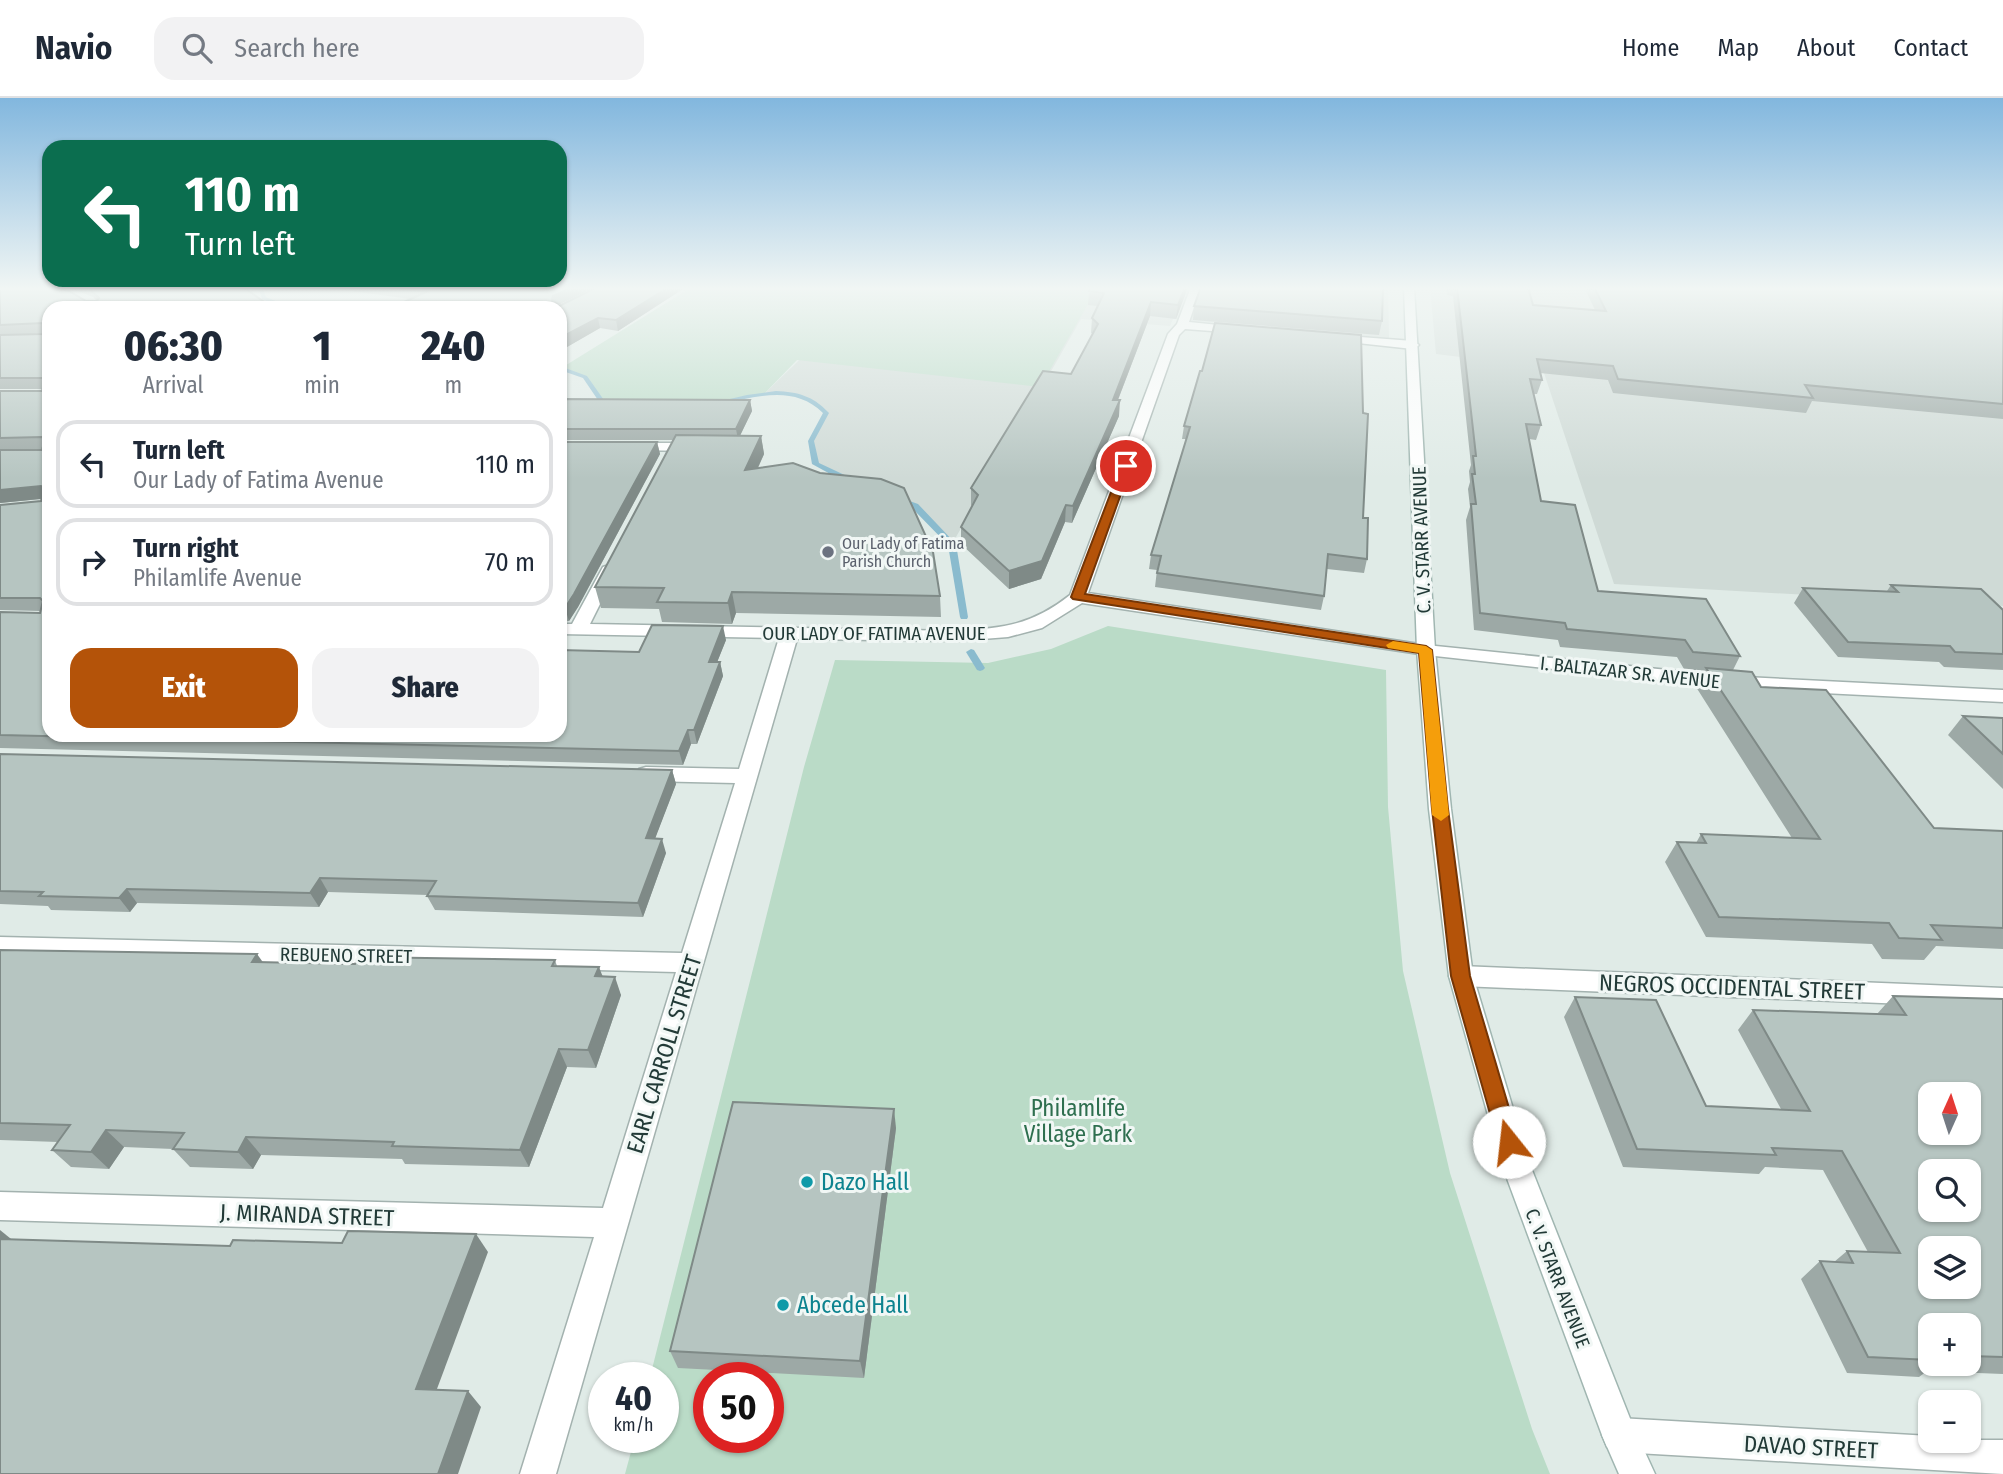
<!DOCTYPE html>
<meta charset="utf-8">
<style>
:root{--surface:#fff;--page:#f2f2f3;--text:#1f2937;--muted:#747a83;--line:#e0e1e3;--accent:#b45309}
body{margin:0;font-family:"Fira Sans Condensed",sans-serif;background:var(--page);color:var(--text);height:100vh;display:flex;flex-direction:column;font-size:26px;white-space:nowrap}
*{box-sizing:border-box;margin:0}
p{font-size:23px;color:var(--muted)}
.icon{flex:none;width:38px;height:38px;fill:none;stroke:currentColor;stroke-width:2;stroke-linecap:round;stroke-linejoin:round}
.map{position:relative;flex:1;overflow:hidden}
.sheet{position:absolute;left:42px;top:203px;width:525px;height:441px;display:flex;flex-direction:column;background:var(--surface);border-radius:21px;box-shadow:0 2px 5px #0004}
.sheet>*{flex:none}
.guide{position:absolute;left:42px;top:42px;width:525px;height:147px;border-radius:21px;box-shadow:0 2px 5px #0004;background:#0b6e4f;color:#fff;overflow:hidden}
.needle{width:46px;rotate:3deg}
.controls{position:absolute;left:1918px;top:984px;display:grid;gap:14px}
.controls a{display:grid;place-items:center;width:63px;height:63px;border-radius:14px;background:var(--surface);box-shadow:0 2px 5px #0004;font-size:35px}
.speed{position:absolute;left:588px;top:1264px;display:flex;gap:14px;font-size:35px;font-weight:700;text-align:center}
.speed>*{display:grid;place-content:center;width:91px;height:91px;border-radius:50%;background:var(--surface);box-shadow:0 2px 5px #0004;line-height:1}
.speed small{font-size:18px;font-weight:400}
.speed .limit{border:10px solid #d22;background:#fff;color:#111}
.pin{position:absolute;display:grid;place-items:center;width:60px;height:60px;color:#fff;margin:-30px;border:4px solid #fff;border-radius:50%;box-shadow:0 2px 7px #0007}
.me{position:absolute;width:77px;margin:-38px;rotate:344deg;stroke-linejoin:round;filter:drop-shadow(0 0 5px #0008)}
.turn{display:flex;align-items:center;gap:24px;height:147px;padding:0 28px;font-size:32px}
.turn .icon{width:91px;height:91px;stroke-width:2.5}
.turn b{display:block;font-size:49px;line-height:60px}
.eta{display:flex;justify-content:space-evenly;align-items:center;height:119px;text-align:center}
.eta b{font-size:42px;font-weight:800;line-height:49px}
.button{display:flex;gap:14px;margin-top:auto;padding:14px 28px}
.button a{flex:1;height:80px;border-radius:21px;background:var(--accent);color:#fff;font-size:28px;font-weight:800;line-height:80px;text-align:center}
.button a+a{background:var(--page);color:var(--text)}
ul{padding:0;list-style:none}
li{display:flex;align-items:center;gap:21px;height:88px;margin:0 14px 10px;padding:0 14px;border:4px solid var(--line);border-radius:21px}
li div{flex:1}
li b{display:block;font-size:26px}
li em{font-style:normal}
header{display:flex;align-items:center;gap:42px;box-sizing:border-box;height:98px;padding:0 35px;background:var(--surface);border-bottom:2px solid var(--line)}
header strong{font-size:33px}
nav{display:flex;gap:38px;margin-inline-start:auto;font-size:24px}
.search{width:490px;height:63px;background:var(--page);display:flex;align-items:center;gap:18px;box-sizing:border-box;padding:0 24px;border-radius:21px;color:var(--muted);font-size:26px}
.map>svg:first-child{display:block}
</style>
<header>
<strong>Navio</strong>
<div class="search"><svg class="icon" aria-label="search" viewBox="0 0 24 24"><circle cx="10" cy="10" r="6"/><path d="M15 15l6 6"/></svg>Search here</div>
<nav><a>Home</a><a>Map</a><a>About</a><a>Contact</a></nav>
</header>
<div class="map">
<svg width="2003" height="1376" viewBox="0 0 2003 1376">
<rect width="100%" height="100%" fill="#e0ebe7"/>
<!-- built -->
<g fill="#cfdad6">
<polygon points="875,189 1388,189 1389,240 1173,221 1170,228 1081,221 952,446 915,408 835,377 816,366 811,343 826,315 818,305 793,295 764,296"/>
<polygon points="1430,189 2003,189 2003,508 1614,486 1542,269 1436,256"/>
</g>
<!-- green -->
<g fill="#badbc7" fill-rule="evenodd">
<polygon points="692,189 1098,189 1040,289 797,262 764,296 689,310 604,307 585,279 563,269"/>
<path d="M1108,528L1386,572L1388,709L1403,873L1450,1075L1532,1331L1550,1376H625L635,1339H663V1279H650L804,669L835,562L988,565L1051,551ZM709,1279H768V1339H709Z"/>
</g>
<g fill="none" stroke-linecap="round" stroke-linejoin="round">
<!-- stream -->
<g fill="#8abbce" fill-rule="evenodd">
<polygon points="258,189 262,189 266,199 292,210 284,210 262,201"/>
<polygon points="560,268 587,278 606,305 612,306 612,308 602,308 583,280 560,272"/>
<path d="M776,293C798,294 813,298 828,314L829,315L814,343L819,365L851,380V384H845L812,366L808,343L823,315C794,286 756,299 720,306L717,304L747,297Z"/>
<polygon points="895,400 901,400 918,406 956,446 968,519 967,521 961,521 960,519 948,447 912,410 895,404"/>
<polygon points="971,551 974,552 985,570 983,572 980,573 977,572 966,554"/>
</g>
<!-- street casing -->
<g stroke="#a3b2af" stroke-width="3">
<g id="street">
<path d="M1191,189H1201L1189,224L1239,229L1245,232L1239,235L1185,231L1179,237L1088,495L1426,547L1726,578L2003,592V604L1726,590L1426,557L1082,505L1042,530L1008,539L957,543L797,541L556,1376H520L594,1139L0,1122V1094L603,1110L676,874L0,857V839L682,855L735,685L646,683L639,681L636,676L639,671L646,669L739,671L779,540L560,536V526H572L603,469L609,467L617,472L590,526L957,533C1004,530 1032,527 1070,497L1168,236L1177,226Z"/>
<polygon points="1334,237 1413,243 1419,247 1413,251 1330,242 1330,238"/>
<polygon points="632,345 698,345 705,349 698,353 627,352 627,346"/>
<polygon points="1461,868 2003,890 2003,910 1461,888 1452,885 1449,878 1452,871"/>
<polygon points="1619,1320 1930,1338 1930,1342 2003,1342 2003,1376 1619,1354 1607,1349 1602,1337 1607,1325"/>
</g>
</g>
<!-- secondary casing -->
<g stroke="#a0b6b1" stroke-width="3">
<polygon id="secondary" points="1404,189 1414,189 1435,552 1451,711 1473,878 1530,1067 1633,1328 1655,1376 1619,1376 1602,1337 1502,1067 1449,878 1429,711 1417,552"/>
</g>
<!-- street -->
<use href="#street" fill="#fff" fill-rule="evenodd"/>
<!-- secondary -->
<use href="#secondary" fill="#fff" fill-rule="evenodd"/>
</g>
<!-- wall -->
<g fill="#9da9a6" fill-rule="evenodd">
<polygon points="0,189 86,203 97,203 93,199 68,189 243,189 49,637 726,542 717,564 720,564 723,578 697,646 691,646 683,667 0,650 0,514 40,515 40,513 0,512 0,407 41,403 42,401 0,405 42,351 0,351 0,293 42,293 43,291 0,291"/>
<polygon points="323,189 595,189 557,207 559,208 597,189 686,189 618,233 600,230 560,253 560,210 410,201"/>
<polygon points="1188,189 1176,221 1150,218 1118,302 1119,318 1072,425 1065,424 1041,481 1009,491 961,446 961,429 972,408 971,407 971,390 1071,276 1093,236 1091,235 1092,220 1097,208 1088,207 1089,193"/>
<polygon points="1446,189 1528,189 1533,207 1595,212 1584,189 2003,189 2003,321 1812,303 1806,315 1613,295 1608,282 1540,275 1542,282 1537,296 1534,296 1541,327 1536,342 1529,341 1541,403 1598,493 1740,558 1733,572 1761,589 1934,730 2003,733 2003,851 1936,848 1924,862 1882,861 1872,846 1706,839 1665,764 1677,744 1696,745 1701,736 1792,740 1696,589 1704,573 1684,571 1677,559 1560,549 1558,542 1474,532 1466,422 1470,409 1468,391 1470,384 1469,373 1471,367 1453,198 1447,197"/>
<polygon points="1194,208 1382,223 1379,237 1193,222"/>
<polygon points="1200,273 1363,420 1367,461 1364,475 1327,471 1324,498 1321,512 1155,489 1157,472 1149,471 1151,457 1186,341 1182,341 1184,328"/>
<polygon points="560,301 750,302 752,313 740,337 761,338 764,356 758,370 940,498 941,519 736,515 732,526 662,524 659,511 601,510 595,489 673,342 560,342"/>
<polygon points="560,344 657,344 660,356 578,509 569,523 560,524"/>
<polygon points="1891,487 2003,512 2003,572 1944,569 1939,564 1838,559 1794,505 1803,490 1887,493"/>
<polygon points="1963,618 2003,620 2003,691 1948,637"/>
<polygon points="0,656 672,672 676,686 655,740 666,755 643,819 435,812 427,798 428,797 328,794 319,809 137,805 130,814 51,812 48,808 0,806"/>
<polygon points="0,852 263,864 355,866 555,862 557,868 603,878 621,897 596,970 567,969 529,1069 405,1066 402,1061 261,1057 253,1071 190,1069 173,1051 124,1049 109,1071 71,1069 52,1052 58,1044 0,1042"/>
<path d="M1893,898L2003,901V1276L1927,1273L1919,1279L1847,1275L1801,1181L1820,1163L1834,1164L1847,1153L1868,1154L1823,1072L1765,1069L1759,1076L1623,1069L1564,919L1575,899L1706,1008L1781,1011L1738,932L1753,912L1877,916ZM1930,1227H1969V1265H1930Z"/>
<polygon points="896,1030 864,1280 678,1270 670,1253"/>
</g>
<!-- shaded-wall -->
<g fill="#7f8a87">
<polygon points="572,189 595,189 556,208 552,202 553,198"/>
<polygon points="669,189 686,189 618,233 616,222"/>
<polygon points="1185,189 1188,189 1176,221 1178,207"/>
<polygon points="1151,204 1150,218 1112,317 1113,302"/>
<polygon points="598,220 600,230 560,253 560,240"/>
<polygon points="750,302 752,313 738,342 736,331"/>
<polygon points="1120,302 1119,318 1072,425 1073,408"/>
<polygon points="761,338 764,356 748,391 745,372"/>
<polygon points="657,344 660,356 578,509 569,523 565,510"/>
<polygon points="41,388 49,400 0,405 0,392"/>
<polygon points="1066,407 1065,424 1041,481 1009,491 1009,473"/>
<polygon points="732,494 736,515 732,526 728,505"/>
<polygon points="723,528 726,542 712,577 709,564"/>
<polygon points="720,564 723,578 697,646 694,632"/>
<polygon points="688,632 691,646 683,667 679,653"/>
<polygon points="672,672 676,686 650,754 646,740"/>
<polygon points="662,741 666,755 643,819 638,805"/>
<polygon points="320,780 328,794 319,809 310,795"/>
<polygon points="127,791 137,805 130,814 119,800"/>
<polygon points="257,856 270,874 252,864"/>
<polygon points="599,869 606,887 595,878"/>
<polygon points="615,879 621,897 596,970 588,952"/>
<polygon points="559,951 567,969 529,1069 520,1052"/>
<polygon points="894,1011 896,1030 864,1280 860,1263"/>
<polygon points="106,1032 124,1049 109,1071 91,1054"/>
<polygon points="246,1039 261,1057 253,1071 238,1054"/>
<polygon points="0,1132 16,1145 0,1153"/>
<polygon points="476,1136 488,1154 431,1307 416,1291"/>
<polygon points="468,1293 481,1309 458,1376 438,1376"/>
</g>
<!-- building -->
<g fill="#b6c5c1" stroke="#7f8a87" stroke-width="2" fill-rule="evenodd">
<polygon points="0,189 50,189 69,193 86,203 97,203 99,200 87,189 243,189 273,210 49,210 49,637 560,637 560,552 639,554 652,527 723,528 709,564 720,564 694,632 688,632 679,653 0,637 0,514 40,515 43,503 40,500 0,500 0,407 41,403 44,391 41,388 0,392 0,352 42,352 45,341 42,339 0,340 0,293 42,293 45,283 43,280 0,280 0,237 43,236 46,234 43,225 0,227"/>
<polygon points="388,189 572,189 553,198 552,202 559,208 597,189 669,189 616,222 598,220 560,240 560,210 391,210 426,194"/>
<polygon points="1091,189 1185,189 1178,207 1151,204 1113,302 1120,302 1073,408 1066,407 1042,463 1009,473 961,429 978,397 971,390 1043,273 1071,276 1098,226 1092,220 1104,195 1089,193"/>
<polygon points="1201,189 1383,189 1382,223 1194,208"/>
<polygon points="1457,189 1528,189 1533,207 1606,213 1594,189 2003,189 2003,306 1805,287 1813,300 1618,281 1613,268 1537,261 1542,282 1530,281 1541,327 1526,326 1541,403 1575,407 1598,493 1706,501 1740,558 1693,554 1685,542 1567,531 1565,525 1480,515 1471,406 1476,406 1472,376 1475,376 1473,358 1476,358"/>
<polygon points="1215,225 1361,237 1363,315 1368,316 1363,420 1368,420 1367,461 1328,456 1324,498 1157,475 1161,458 1151,457 1190,329 1184,328 1200,273 1202,273"/>
<polygon points="560,301 750,302 736,331 560,331"/>
<polygon points="676,337 761,338 745,372 793,365 820,375 881,381 904,390 933,454 940,498 732,494 728,505 657,504 664,490 595,489"/>
<polygon points="560,344 657,344 574,496 565,510 560,511"/>
<polygon points="1891,487 1981,491 2003,512 2003,556 1955,554 1950,548 1848,544 1803,490 1898,494"/>
<polygon points="1706,570 1752,574 1761,589 1826,592 1934,730 2003,733 2003,830 1931,827 1942,842 1899,840 1889,825 1719,819 1677,744 1706,745 1701,736 1820,741"/>
<polygon points="1963,618 2003,620 2003,656"/>
<polygon points="0,656 672,672 646,740 662,741 638,805 427,798 436,783 320,780 310,795 127,791 119,800 39,798 43,794 0,793"/>
<polygon points="0,852 257,856 252,864 355,866 359,859 555,862 552,868 599,869 595,878 615,879 588,952 559,951 520,1052 392,1048 394,1044 246,1039 238,1054 173,1051 184,1035 106,1032 91,1054 52,1052 70,1027 0,1025"/>
<path d="M1893,898L2003,901V1259L1969,1258V1227H1930V1262L1868,1259L1820,1163L1853,1165L1847,1153L1900,1155L1842,1053L1772,1050L1776,1057L1637,1051L1575,899L1656,902L1706,1008L1810,1013L1753,912L1906,917ZM1930,996H1969V1034H1930ZM1930,1073H1969V1111H1930ZM1930,1150H1969V1188H1930Z"/>
<polygon points="733,1004 894,1011 860,1263 670,1253"/>
<polygon points="348,1133 476,1136 416,1291 468,1293 438,1376 0,1376 0,1141 230,1148 233,1142 342,1145"/>
</g>
<!-- sky -->
<linearGradient id="sky" x2="0" y2="1"><stop stop-color="#82b7de"/><stop offset="0.5" stop-color="#f1f6f4"/><stop offset="1" stop-color="#f1f6f4" stop-opacity="0"/></linearGradient>
<rect width="2003" height="381" fill="url(#sky)"/>
<!-- route -->
<polygon fill="#b45309" stroke="#753606" stroke-width="2" points="1126,364 1131,368 1085,496 1426,548 1432,552 1448,711 1470,878 1519,1044 1516,1051 1509,1053 1501,1051 1498,1044 1451,878 1432,711 1419,555 1073,501 1071,499 1121,368"/>
<!-- slow -->
<polygon fill="#f59e0b" points="1393,543 1426,548 1432,552 1449,717 1441,723 1432,717 1419,555 1388,550 1386,547"/>
<!-- markers -->
<circle fill="#6b7280" stroke="#f1f7f5" stroke-width="2.5" cx="828" cy="454" r="7"/>
<g fill="#0f9aa8" stroke="#f1f7f5" stroke-width="2.5">
<circle cx="807" cy="1084" r="7"/>
<circle cx="783" cy="1207" r="7"/>
</g>
<g text-anchor="middle" stroke-width="6" stroke-linejoin="round" paint-order="stroke">
<!-- far-worship labels -->
<g font-size="16" fill="#5b616d" stroke="#f1f7f5" text-anchor="start">
<text x="842" y="451">Our Lady of Fatima<tspan x="842" dy="18">Parish Church</tspan></text>
</g>
<!-- street labels -->
<g font-size="19" fill="#223a37" stroke="#f1f7f5">
<text transform="translate(1421 442) rotate(-92)" y="7">C. V. STARR AVENUE</text>
<text x="874" y="542">OUR LADY OF FATIMA AVENUE</text>
<text transform="translate(1630 574) rotate(6)" y="7">I. BALTAZAR SR. AVENUE</text>
<text transform="translate(346 857) rotate(1)" y="7">REBUENO STREET</text>
<text transform="translate(1558 1180) rotate(69)" y="7">C. V. STARR AVENUE</text>
</g>
<!-- near-street labels -->
<g font-size="23" fill="#223a37" stroke="#f1f7f5">
<text transform="translate(1732 889) rotate(2)" y="8">NEGROS OCCIDENTAL STREET</text>
<text transform="translate(664 956) rotate(-73)" y="8">EARL CARROLL STREET</text>
<text transform="translate(307 1117) rotate(2)" y="8">J. MIRANDA STREET</text>
<text transform="translate(1811 1349) rotate(3)" y="8">DAVAO STREET</text>
</g>
<!-- near-park labels -->
<g font-size="23" fill="#2e6f4f" stroke="#f1f7f5">
<text x="1078" y="1018">Philamlife<tspan x="1078" dy="26">Village Park</tspan></text>
</g>
<!-- near-culture labels -->
<g font-size="23" fill="#0d838f" stroke="#f1f7f5" text-anchor="start">
<text x="821" y="1092">Dazo Hall</text>
<text x="797" y="1215">Abcede Hall</text>
</g>
</g>
</svg>
<div class="controls">
<a><svg class="needle" viewBox="-14 -14 28 28"><path d="M0-13l5 13h-10z" fill="#e53935"/><path d="M0 13l5-13h-10z" fill="#747a83"/></svg></a>
<a><svg class="icon" aria-label="search" viewBox="0 0 24 24"><circle cx="10" cy="10" r="6"/><path d="M15 15l6 6"/></svg></a>
<a><svg class="icon" aria-label="layers" viewBox="0 0 24 24"><path d="M12 4l9 5-9 5-9-5zM3 14l9 5 9-5"/></svg></a>
<a>+</a>
<a>−</a>
</div>
<div class="speed"><div>40<small>km/h</small></div><div class="limit">50</div></div>
<div class="pin" style="left:1126px;top:368px;background:#d93025"><svg class="icon" aria-label="arrive" viewBox="0 0 24 24"><path d="M6 21V4h12l-3 4 3 4H6"/></svg></div>
<svg class="me" style="left:1509px;top:1044px" viewBox="-20 -20 40 40"><circle r="19" fill="#fff"/><path d="M0-13L10 11 0 6-10 11z" fill="#b45309"/></svg>
<div class="guide">
<div class="turn"><svg class="icon" aria-label="left" viewBox="0 0 24 24"><path d="M17 20v-9H6M10 6l-5 5 5 5"/></svg><div><b>110 m</b>Turn left</div></div>
</div>
<section class="sheet">
<div class="eta">
<div><b>06:30</b><p>Arrival</p></div>
<div><b>1</b><p>min</p></div>
<div><b>240</b><p>m</p></div>
</div>
<ul>
<li><svg class="icon" aria-label="left" viewBox="0 0 24 24"><path d="M17 20v-9H6M10 6l-5 5 5 5"/></svg><div><b>Turn left</b><p>Our Lady of Fatima Avenue</p></div><em>110 m</em></li>
<li><svg class="icon" aria-label="right" viewBox="0 0 24 24"><path d="M7 20v-9h11M14 6l5 5-5 5"/></svg><div><b>Turn right</b><p>Philamlife Avenue</p></div><em>70 m</em></li>
</ul>
<div class="button"><a>Exit</a><a>Share</a></div>
</section>
</div>
